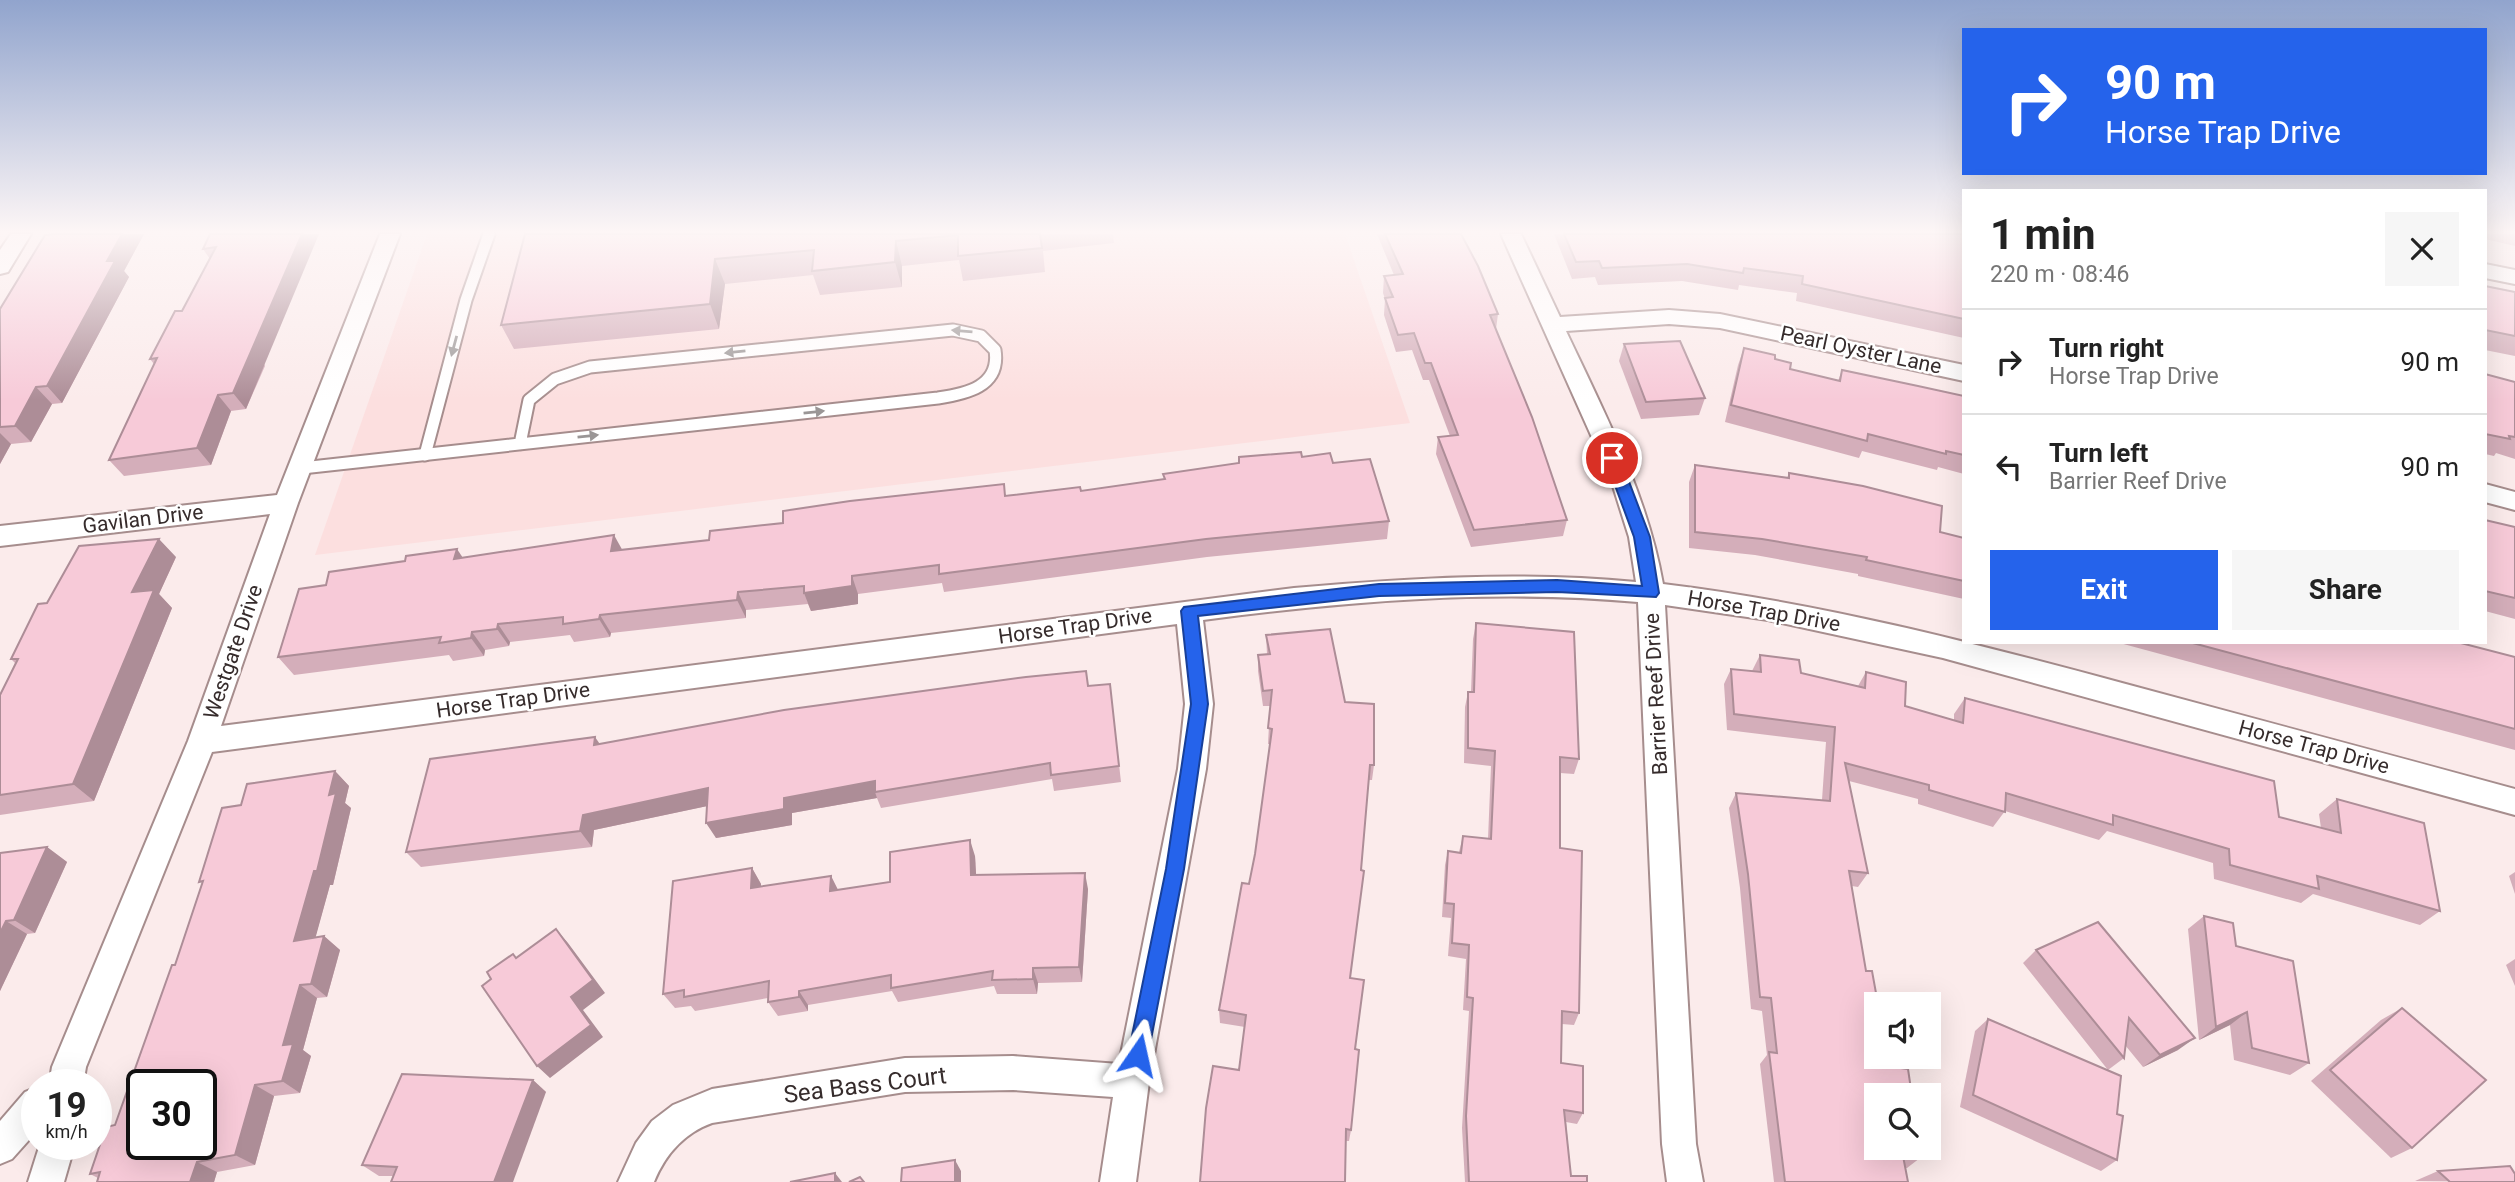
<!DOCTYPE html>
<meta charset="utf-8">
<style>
:root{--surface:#fff;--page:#f6f6f6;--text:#222;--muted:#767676;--line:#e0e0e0;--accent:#2563eb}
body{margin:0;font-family:Roboto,sans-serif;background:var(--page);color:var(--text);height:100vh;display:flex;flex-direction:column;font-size:26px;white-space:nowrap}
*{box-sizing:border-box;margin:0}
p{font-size:23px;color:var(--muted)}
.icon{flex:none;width:38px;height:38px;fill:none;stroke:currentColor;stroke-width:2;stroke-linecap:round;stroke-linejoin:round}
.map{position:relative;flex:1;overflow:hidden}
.panel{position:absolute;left:1962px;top:189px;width:525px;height:455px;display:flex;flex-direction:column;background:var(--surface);border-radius:0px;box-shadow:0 7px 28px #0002}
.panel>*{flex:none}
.banner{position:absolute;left:1962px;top:28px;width:525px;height:147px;border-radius:0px;box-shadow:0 7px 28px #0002;background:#2563eb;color:#fff;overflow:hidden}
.fabs{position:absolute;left:1864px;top:992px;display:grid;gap:14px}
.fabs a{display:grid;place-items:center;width:77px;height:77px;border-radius:0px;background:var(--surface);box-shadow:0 7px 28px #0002;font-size:35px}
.speed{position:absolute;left:21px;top:1069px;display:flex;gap:14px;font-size:35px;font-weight:700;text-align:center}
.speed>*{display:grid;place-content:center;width:91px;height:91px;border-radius:50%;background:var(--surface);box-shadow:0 7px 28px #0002;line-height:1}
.speed small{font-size:18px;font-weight:400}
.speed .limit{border:4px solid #111;border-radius:10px;background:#fff;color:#111}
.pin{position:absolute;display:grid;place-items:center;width:60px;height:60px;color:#fff;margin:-30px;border:4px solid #fff;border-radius:50%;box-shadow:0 2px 7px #0007}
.me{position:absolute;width:77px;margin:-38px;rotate:11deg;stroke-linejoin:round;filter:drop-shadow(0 0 5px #0008)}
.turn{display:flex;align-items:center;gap:24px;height:147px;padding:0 28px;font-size:32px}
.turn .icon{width:91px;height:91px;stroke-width:2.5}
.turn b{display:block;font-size:49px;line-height:60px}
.round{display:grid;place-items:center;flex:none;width:74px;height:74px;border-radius:0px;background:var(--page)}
.head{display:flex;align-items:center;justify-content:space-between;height:119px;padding:0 28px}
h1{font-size:42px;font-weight:700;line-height:52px}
.action{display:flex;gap:14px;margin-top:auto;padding:14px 28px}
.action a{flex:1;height:80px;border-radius:0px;background:var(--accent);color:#fff;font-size:28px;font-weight:700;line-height:80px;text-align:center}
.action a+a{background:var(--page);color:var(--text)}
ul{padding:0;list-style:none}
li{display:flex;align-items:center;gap:21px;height:105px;padding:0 28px;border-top:2px solid var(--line)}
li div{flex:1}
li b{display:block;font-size:26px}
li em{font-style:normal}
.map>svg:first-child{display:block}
</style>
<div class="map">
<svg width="2515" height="1182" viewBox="0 0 2515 1182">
<rect width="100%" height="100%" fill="#fbebeb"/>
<!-- built -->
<polygon fill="#fcdfdf" points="427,234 1345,234 1410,423 315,555"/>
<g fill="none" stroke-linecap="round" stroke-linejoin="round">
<!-- lane casing -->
<g stroke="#a68d8d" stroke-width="15">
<g id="lane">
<polyline points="425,455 466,300 489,234"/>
<path d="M302,468L938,398C965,394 1001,387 995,350L981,336L953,330L590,367L555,379L529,400L520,444"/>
</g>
</g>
<!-- street casing -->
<g stroke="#a68d8d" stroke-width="4">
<g id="street">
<polygon points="11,234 31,234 8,272 0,274 0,250"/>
<path d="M380,234H400L298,503L221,726L1294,588C1408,578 1522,571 1636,582L1629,537L1611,480L1501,234H1521L1560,317L1669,310L1720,314L1964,365V381L1720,328L1669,324L1566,331C1605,414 1647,494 1663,584C1820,603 1970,642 2122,683C2253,718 2384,753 2515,789V815L1943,658L1768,620L1665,605L1696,1144L1703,1182H1667L1662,1144L1638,602C1493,589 1348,601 1203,620L1213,704L1206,769L1149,1082L1136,1182H1100L1113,1097L1013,1090L905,1092L712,1123C684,1133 665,1155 654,1182H618L636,1143L652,1121L673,1105L712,1089L905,1058L1013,1056L1119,1064L1178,769L1185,704L1177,624L212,752L86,1067L83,1085H49L52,1067L188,741L270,514L0,546V526L277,495Z"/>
<polygon points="2485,264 2515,270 2515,284 2485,278"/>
<polygon points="2485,484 2515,492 2515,510 2485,502"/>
<polygon points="37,1087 37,1131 12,1159 0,1164 0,1121 25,1092"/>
<polygon points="40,1144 75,1144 64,1182 28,1182"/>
</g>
</g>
<!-- lane -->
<use href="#lane" stroke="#fff" stroke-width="11"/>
<!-- street -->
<use href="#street" fill="#fff" fill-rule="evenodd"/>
</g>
<!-- wall -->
<g fill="#d4aeba">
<polygon points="54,234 144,234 124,271 129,277 62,403 52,404 31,442 11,444 0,464 0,309"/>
<polygon points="210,234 265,366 246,409 231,411 211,465 124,476 109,460 154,364 150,359 182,311 210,259 203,249"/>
<polygon points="525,234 1113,234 1114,243 1043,251 1045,272 963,281 959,260 902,266 902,287 820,295 813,275 725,284 719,329 514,349 501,325"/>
<polygon points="1377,234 1461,234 1498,314 1496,329 1567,520 1563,536 1471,547 1436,454 1438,437 1450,436 1429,380 1423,380 1412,350 1396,352 1384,315 1385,299 1383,293 1384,276 1394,275"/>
<polygon points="1554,234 1964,234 1964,338 1796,301 1797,293 1739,285 1738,290 1682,281 1598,285 1595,277 1572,279"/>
<polygon points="2485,234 2515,234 2515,246 2485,239"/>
<polygon points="2485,286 2515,292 2515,356 2485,350"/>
<polygon points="1624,344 1705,398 1699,415 1641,419 1619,361"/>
<polygon points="1744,348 1775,359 1790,369 1838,381 1842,370 1964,396 1964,474 1938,467 1937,470 1862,451 1859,458 1725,422 1738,365"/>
<polygon points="2485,374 2515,382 2515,459 2496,453 2494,456 2485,454"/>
<polygon points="1239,457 1302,457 1333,463 1389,521 1387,539 1207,557 944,592 942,583 858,594 858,604 811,611 808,604 746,610 746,618 611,633 610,637 574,642 570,635 510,642 509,646 485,650 484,656 453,661 449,655 294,675 278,657 326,585 709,540 783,523 1007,495 1081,491 1164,479 1163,474 1239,463"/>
<polygon points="1695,465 1787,478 1789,473 1940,532 1964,538 1964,599 1858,576 1858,574 1755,555 1689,548 1689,482"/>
<polygon points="2485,520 2515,527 2515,619 2485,611"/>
<polygon points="176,557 159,594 172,608 94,801 0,815 0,695 15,663 11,659"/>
<polygon points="1476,623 1579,759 1574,774 1560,773 1560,848 1579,1013 1574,1025 1562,1024 1561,1063 1583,1113 1577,1124 1566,1122 1571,1176 1587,1182 1465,1182 1462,1128 1469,1011 1463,1010 1466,959 1448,956 1451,918 1442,917 1445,865 1448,851 1459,852 1463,836 1488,839 1491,766 1464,763 1465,707 1468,692 1471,692 1473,639"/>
<polygon points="1266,635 1345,702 1374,765 1372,780 1369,780 1350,978 1355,1049 1351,1130 1349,1141 1346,1141 1239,1070 1245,1027 1220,1023 1219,1010 1249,884 1255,854 1270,744 1268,744 1270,706 1263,706 1258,671 1258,655 1267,654"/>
<polygon points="2116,642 2457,642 2515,657 2515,750"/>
<polygon points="1760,655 1801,673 1858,686 1866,672 1905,706 1954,720 1954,714 1965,698 2279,817 2321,828 2319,814 2337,799 2440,911 2420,925 2313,894 2301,903 2214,879 2213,863 2107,831 2099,840 2005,811 1993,827 1918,804 1918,799 1849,781 1868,873 1858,887 1852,886 1866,971 1887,1066 1920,1158 1907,1168 1905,1168 1908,1182 1774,1182 1760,1064 1767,1055 1762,1011 1751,1009 1740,888 1729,808 1736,793 1822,800 1826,742 1727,730 1724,684 1731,669 1752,671"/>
<polygon points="1110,684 1121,782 1054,791 1052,779 881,808 877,798 792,813 792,825 716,838 707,806 594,830 592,847 421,867 406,852 600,744"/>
<polygon points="335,771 349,786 345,803 351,808 333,885 330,885 315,938 324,936 340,950 327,997 317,998 303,1050 311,1056 300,1093 274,1096 255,1165 217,1172 214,1182 97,1182 98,1178 90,1174 115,1125 175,965 241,805"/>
<polygon points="47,847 67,862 35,933 27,934 0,991 0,853"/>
<polygon points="975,856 976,875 1088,889 1082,982 1038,983 1037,994 997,994 994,986 898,1002 892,991 808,1005 808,1011 778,1016 768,1002 768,998 695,1011 691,1006 675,1008 663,994 752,868 761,884 761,887 831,876 838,890 890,882"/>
<polygon points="2515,872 2515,894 2509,876"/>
<polygon points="2204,916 2236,946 2309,1063 2290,1075 2234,1060 2230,1025 2199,1040 2188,929"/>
<polygon points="2036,950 2178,1050 2143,1067 2125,1045 2124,1058 2108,1070 2023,963"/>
<polygon points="2515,959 2515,986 2506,965"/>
<polygon points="2402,1008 2412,1148 2391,1158 2311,1081 2381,1020"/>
<polygon points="1988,1019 2117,1114 2117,1160 2101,1171 1960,1107 1975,1031"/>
<polygon points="533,1080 546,1092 393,1176 379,1176 362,1165"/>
<polygon points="2438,1171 2515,1182 2415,1181"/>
</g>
<!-- shaded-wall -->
<g fill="#ad8d97">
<polygon points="122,234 144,234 124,271 129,277 62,403 47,386 107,261"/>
<polygon points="302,234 319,234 246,409 233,393"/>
<polygon points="896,241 902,266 902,287 895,262"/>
<polygon points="715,259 725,284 719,329 710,304"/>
<polygon points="36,387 52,404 31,442 15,426"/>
<polygon points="218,395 231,411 211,465 197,448"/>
<polygon points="0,433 11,444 0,464"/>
<polygon points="614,535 624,553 611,551"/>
<polygon points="159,539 176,557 159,594 172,608 94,801 73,784 132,592"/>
<polygon points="457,549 469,567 454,559"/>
<polygon points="852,576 858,594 858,604 811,611 804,593"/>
<polygon points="738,592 746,610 746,618 737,600"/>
<polygon points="600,615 611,633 610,637 599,619"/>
<polygon points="498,624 510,642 509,646 497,629"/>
<polygon points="472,632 485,650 484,656 471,638"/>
<polygon points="595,737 606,753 594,745"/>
<polygon points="335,771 349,786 345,803 351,808 333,885 330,885 311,954 294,941"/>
<polygon points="875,781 875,792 877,798 792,813 792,825 716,838 706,823 784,798"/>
<polygon points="708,788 717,804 594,830 592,847 580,831 583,815"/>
<polygon points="970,840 975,856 977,890 971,875"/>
<polygon points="47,847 67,862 35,933 14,920"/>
<polygon points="752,868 761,884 760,904 751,888"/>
<polygon points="1085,873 1088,889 1082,982 1079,967"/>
<polygon points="831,876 839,892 830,891"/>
<polygon points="6,921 27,934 0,991 0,933"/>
<polygon points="556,929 568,943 605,993 583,1010 603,1037 550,1078 537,1066"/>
<polygon points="324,936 340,950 327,997 311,984"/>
<polygon points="1033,968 1038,983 1037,994 1033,979"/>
<polygon points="300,985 317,998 303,1050 311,1056 300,1093 282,1081 283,1045"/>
<polygon points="799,991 808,1005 808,1011 799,997"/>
<polygon points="2247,1012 2230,1025 2199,1040 2216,1027"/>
<polygon points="2195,1038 2178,1050 2143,1067 2160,1055"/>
<polygon points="533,1080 546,1092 513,1182 494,1182"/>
<polygon points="255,1085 274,1096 255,1165 235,1155"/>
<polygon points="955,1160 961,1171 961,1182 955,1182"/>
<polygon points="197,1162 217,1172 214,1182 190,1182"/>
<polygon points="835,1173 842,1182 835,1182"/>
</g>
<!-- building -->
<g fill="#f7cad8" stroke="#ad8d97" stroke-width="2" fill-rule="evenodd">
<polygon points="54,234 122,234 107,261 115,261 47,386 36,387 15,426 0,427 0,309 45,235"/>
<polygon points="210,234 302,234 233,393 218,395 197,448 109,460 157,358 150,359 175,311 182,311 216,247 203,249"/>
<polygon points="525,234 1040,234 1042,248 958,256 958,235 896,241 895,262 812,271 814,250 715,259 710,304 501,325"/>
<polygon points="1385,234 1461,234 1478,266 1498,314 1490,315 1532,417 1567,520 1474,530 1438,437 1458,435 1431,363 1425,363 1414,333 1398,335 1385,298 1393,297 1384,276 1403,274"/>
<polygon points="1564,234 1964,234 1964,319 1802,284 1803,276 1744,268 1743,273 1687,264 1602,268 1599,261 1576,262"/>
<polygon points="2485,286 2515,292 2515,336 2485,330"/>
<polygon points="1680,341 1705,398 1646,402 1624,344"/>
<polygon points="1744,348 1775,355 1775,359 1791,363 1790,369 1840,381 1842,370 1918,386 1964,396 1964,455 1946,451 1946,454 1868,434 1867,441 1731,405"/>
<polygon points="2485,374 2515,382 2515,437 2509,436 2510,439 2485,434"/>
<polygon points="1301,452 1302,457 1330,453 1333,463 1370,459 1389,521 1206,539 939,574 939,565 852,576 852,586 804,593 804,586 738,592 737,600 600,615 599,619 563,624 563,617 498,624 497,629 472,632 471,638 439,643 441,637 278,657 299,589 326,585 329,572 405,561 406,556 457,549 454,559 614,535 611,551 709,540 710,531 783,523 783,511 850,501 1004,484 1005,496 1080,487 1081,491 1165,479 1163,474 1239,463 1239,457"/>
<polygon points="1695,465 1789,478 1789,473 1863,486 1942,506 1940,532 1964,538 1964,581 1866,560 1867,557 1762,539 1695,532"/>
<polygon points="2485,520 2515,527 2515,598 2485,591"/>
<polygon points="159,539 132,592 154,590 73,784 0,795 0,695 18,659 11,659 38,604 47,603 79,546"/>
<polygon points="1476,623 1574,632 1579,759 1560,757 1560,848 1582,851 1579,1013 1562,1011 1561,1063 1583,1066 1583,1113 1564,1110 1571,1176 1587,1176 1587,1182 1469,1182 1466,1116 1473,998 1467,997 1469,945 1452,943 1454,904 1445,903 1448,851 1461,853 1463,836 1491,839 1495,751 1468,748 1468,692 1474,692"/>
<polygon points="1330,629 1345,702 1374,704 1374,765 1370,765 1361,870 1364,871 1350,978 1364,980 1355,1049 1359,1050 1351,1130 1346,1129 1345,1182 1200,1182 1206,1108 1213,1066 1239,1070 1246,1015 1219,1010 1242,883 1249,884 1255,854 1272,729 1268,728 1272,690 1263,691 1258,655 1270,654 1266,635"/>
<polygon points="2189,642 2457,642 2515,657 2515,729"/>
<polygon points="1760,655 1799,660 1801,673 1865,688 1866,672 1906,682 1905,706 1963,723 1965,698 2274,781 2279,817 2341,833 2337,799 2424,823 2440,911 2317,876 2319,889 2230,865 2229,849 2113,815 2113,825 2006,793 2005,812 1929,790 1929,785 1845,763 1868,873 1849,871 1866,971 1872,971 1878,1004 1876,1004 1876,1057 1886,1057 1887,1066 1908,1069 1912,1096 1876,1096 1876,1148 1919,1148 1920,1158 1903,1156 1908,1182 1785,1182 1769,1052 1777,1053 1771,998 1760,997 1748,874 1736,793 1830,801 1835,727 1734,714 1731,669 1761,672"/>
<polygon points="1086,671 1088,686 1110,684 1119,766 1051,775 1050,763 875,792 875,781 784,798 784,809 706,823 708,788 583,815 580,831 406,852 430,759 595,737 594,745 784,710 1026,677"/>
<path d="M335,771L329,795L336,793L317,871H314L294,941L324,936L311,984L300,985L283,1045L293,1044L282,1081L255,1085L235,1155L197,1162L190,1182H97L100,1172L90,1174L106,1127L115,1125L172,965H175L203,881L199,882L222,808L241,805L247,784ZM142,1085H201V1144H142Z"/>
<polygon points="970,840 971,875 1085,873 1079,967 1033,968 1033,979 992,980 993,971 891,988 891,975 799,991 799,997 768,1002 769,981 684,997 684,990 663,994 673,881 752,868 751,888 831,876 830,891 890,882 890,852"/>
<polygon points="47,847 14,920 6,921 0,933 0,853"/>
<polygon points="2204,916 2233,923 2236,946 2293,961 2309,1063 2252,1048 2247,1012 2216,1027"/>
<polygon points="2098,922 2195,1038 2160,1055 2129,1018 2124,1058 2036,950"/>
<polygon points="556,929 593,980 571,997 591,1025 537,1066 482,986 491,979 487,972 513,954 516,958"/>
<polygon points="2402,1008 2486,1080 2412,1148 2330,1070"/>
<polygon points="1988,1019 2121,1076 2117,1114 2123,1116 2117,1160 1973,1095"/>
<polygon points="402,1074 533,1080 494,1182 391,1182 397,1167 362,1165"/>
<polygon points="955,1160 955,1182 901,1182 902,1168"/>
<polygon points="2510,1166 2515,1174 2515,1182 2450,1182 2438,1171"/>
<polygon points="835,1173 835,1182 790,1182"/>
<polygon points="860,1177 864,1182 849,1182"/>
</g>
<!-- one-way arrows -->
<defs><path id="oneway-solid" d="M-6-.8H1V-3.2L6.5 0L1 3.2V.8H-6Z" transform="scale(1.75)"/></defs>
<g fill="#9a9696">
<use href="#oneway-solid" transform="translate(962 331) rotate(-175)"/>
<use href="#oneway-solid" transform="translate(454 346) rotate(105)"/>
<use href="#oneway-solid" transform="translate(735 352) rotate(174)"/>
<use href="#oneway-solid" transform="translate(814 412) rotate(-6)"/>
<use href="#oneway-solid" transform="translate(588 436) rotate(-6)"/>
</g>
<!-- sky -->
<linearGradient id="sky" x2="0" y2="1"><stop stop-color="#91a4cd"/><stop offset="0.58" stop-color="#fdf6f6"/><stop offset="1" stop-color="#fdf6f6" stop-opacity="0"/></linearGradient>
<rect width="2515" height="400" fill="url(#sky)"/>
<!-- route -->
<polygon fill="#2563eb" stroke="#184099" stroke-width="2" points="1612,453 1620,458 1650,537 1659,593 1656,597 1557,592 1379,596 1198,616 1208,704 1184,869 1148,1055 1145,1062 1138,1065 1131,1062 1128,1055 1166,869 1191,704 1181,611 1184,607 1379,584 1557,580 1642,586 1634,537 1605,458"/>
<g text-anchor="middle" stroke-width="5" stroke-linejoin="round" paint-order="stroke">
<!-- street labels -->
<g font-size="21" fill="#362c2c" stroke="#fff">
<text transform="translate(1861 350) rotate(12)" y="7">Pearl Oyster Lane</text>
<text transform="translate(143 519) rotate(-7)" y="7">Gavilan Drive</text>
<text transform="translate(1764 611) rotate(10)" y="7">Horse Trap Drive</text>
<text transform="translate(1075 626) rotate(-8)" y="7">Horse Trap Drive</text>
<text transform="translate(233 652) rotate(-71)" y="7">Westgate Drive</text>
<text transform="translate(1656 694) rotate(-93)" y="7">Barrier Reef Drive</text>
<text transform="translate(513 700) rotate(-8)" y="7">Horse Trap Drive</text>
<text transform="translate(2314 747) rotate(15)" y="7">Horse Trap Drive</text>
</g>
<!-- near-street labels -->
<g font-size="24" fill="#362c2c" stroke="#fff">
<text transform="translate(865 1085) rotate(-7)" y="8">Sea Bass Court</text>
</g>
</g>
</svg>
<div class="fabs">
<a><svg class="icon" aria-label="sound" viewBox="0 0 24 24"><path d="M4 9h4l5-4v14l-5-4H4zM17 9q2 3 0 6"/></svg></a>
<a><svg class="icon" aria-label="search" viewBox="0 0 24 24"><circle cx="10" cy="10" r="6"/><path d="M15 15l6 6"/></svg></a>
</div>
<div class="speed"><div>19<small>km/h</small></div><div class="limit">30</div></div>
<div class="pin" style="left:1612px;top:458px;background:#d93025"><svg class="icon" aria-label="arrive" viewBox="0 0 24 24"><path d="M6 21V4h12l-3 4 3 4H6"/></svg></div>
<svg class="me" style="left:1138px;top:1055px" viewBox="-20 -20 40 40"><path d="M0-17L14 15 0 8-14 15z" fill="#2563eb" stroke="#fff" stroke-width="4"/></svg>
<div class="banner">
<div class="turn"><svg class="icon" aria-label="right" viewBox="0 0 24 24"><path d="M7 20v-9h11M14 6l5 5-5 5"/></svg><div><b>90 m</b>Horse Trap Drive</div></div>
</div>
<section class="panel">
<div class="head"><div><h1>1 min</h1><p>220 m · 08:46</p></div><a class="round"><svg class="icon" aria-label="close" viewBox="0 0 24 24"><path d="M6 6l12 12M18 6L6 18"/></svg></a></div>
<ul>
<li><svg class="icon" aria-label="right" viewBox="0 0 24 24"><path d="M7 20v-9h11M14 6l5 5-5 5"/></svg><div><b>Turn right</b><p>Horse Trap Drive</p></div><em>90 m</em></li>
<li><svg class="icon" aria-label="left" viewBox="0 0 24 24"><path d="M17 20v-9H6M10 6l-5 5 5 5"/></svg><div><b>Turn left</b><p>Barrier Reef Drive</p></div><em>90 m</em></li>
</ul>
<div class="action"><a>Exit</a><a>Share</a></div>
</section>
</div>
